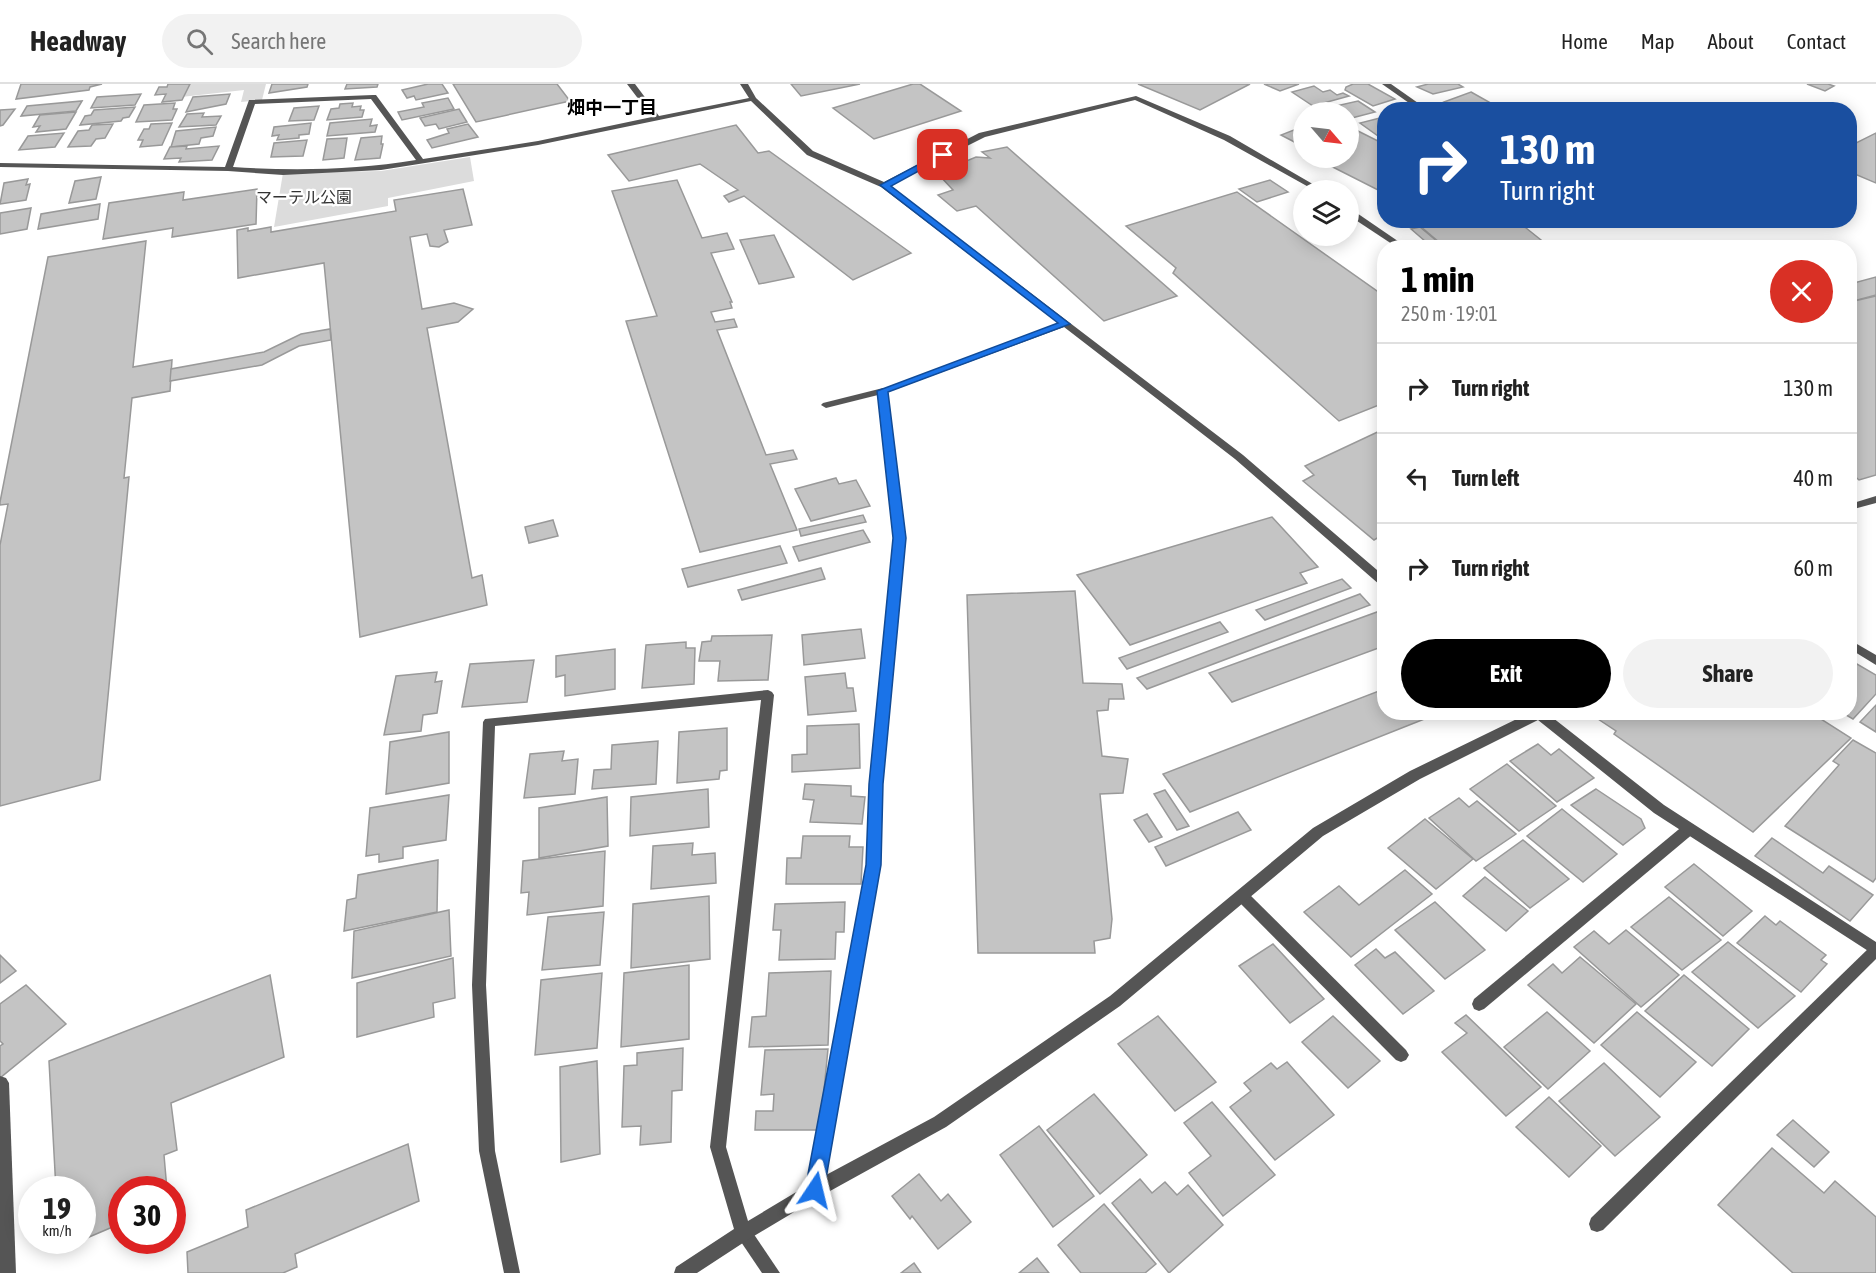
<!DOCTYPE html>
<meta charset="utf-8">
<style>
:root{--surface:#fff;--page:#f2f2f2;--text:#222;--muted:#767676;--line:#e0e0e0;--accent:#000}
body{margin:0;font-family:"Asap Condensed","Noto Sans JP",sans-serif;background:var(--page);color:var(--text);height:100vh;display:flex;flex-direction:column;font-size:22px;white-space:nowrap}
*{box-sizing:border-box;margin:0}
p{font-size:20px;color:var(--muted)}
.icon{flex:none;width:33px;height:33px;fill:none;stroke:currentColor;stroke-width:2;stroke-linecap:round;stroke-linejoin:round}
.map{position:relative;flex:1;overflow:hidden}
.side{position:absolute;left:1377px;top:156px;width:480px;height:480px;display:flex;flex-direction:column;background:var(--surface);border-radius:24px;box-shadow:0 3px 15px #0003}
.side>*{flex:none}
.banner{position:absolute;left:1377px;top:18px;width:480px;height:126px;border-radius:24px;box-shadow:0 3px 15px #0003;background:#1a4fa0;color:#fff;overflow:hidden}
.needle{width:39px;rotate:118deg}
.fabs{position:absolute;left:1293px;top:18px;display:grid;gap:12px}
.fabs a{display:grid;place-items:center;width:66px;height:66px;border-radius:50%;background:var(--surface);box-shadow:0 3px 15px #0003;font-size:30px}
.speed{position:absolute;left:18px;top:1092px;display:flex;gap:12px;font-size:30px;font-weight:700;text-align:center}
.speed>*{display:grid;place-content:center;width:78px;height:78px;border-radius:50%;background:var(--surface);box-shadow:0 3px 15px #0003;line-height:1}
.speed small{font-size:15px;font-weight:400}
.speed .limit{border:9px solid #d22;background:#fff;color:#111}
.pin{position:absolute;display:grid;place-items:center;width:51px;height:51px;color:#fff;margin:-26px;border-radius:12px;box-shadow:0 3px 9px #0006}
.me{position:absolute;width:66px;margin:-33px;rotate:10deg;stroke-linejoin:round;filter:drop-shadow(0 0 4px #0008)}
.turn{display:flex;align-items:center;gap:21px;height:126px;padding:0 24px;font-size:27px}
.turn .icon{width:78px;height:78px;stroke-width:2.5}
.turn b{display:block;font-size:42px;line-height:51px}
.round{display:grid;place-items:center;flex:none;width:63px;height:63px;border-radius:32px;background:var(--page)}
.head{display:flex;align-items:center;justify-content:space-between;height:102px;padding:0 24px}
h1{font-size:36px;font-weight:700;line-height:45px;color:var(--accent)}
.primary-button{display:flex;gap:12px;margin-top:auto;padding:12px 24px}
.primary-button a{flex:1;height:69px;border-radius:36px;background:var(--accent);color:#fff;font-size:24px;font-weight:700;line-height:69px;text-align:center}
.primary-button a+a{background:var(--page);color:var(--text)}
ul{padding:0;list-style:none}
li{display:flex;align-items:center;gap:18px;height:90px;padding:0 24px;border-top:2px solid var(--line)}
li div{flex:1}
li b{display:block;font-size:22px}
li em{font-style:normal}
header{display:flex;align-items:center;gap:36px;box-sizing:border-box;height:84px;padding:0 30px;background:var(--surface);border-bottom:2px solid var(--line)}
header strong{font-size:28px}
nav{display:flex;gap:33px;margin-inline-start:auto;font-size:21px}
.search{width:420px;height:54px;background:var(--page);display:flex;align-items:center;gap:15px;box-sizing:border-box;padding:0 21px;border-radius:33px;color:var(--muted);font-size:22px}
.map>svg:first-child{display:block}
</style>
<header>
<strong>Headway</strong>
<div class="search"><svg class="icon" aria-label="search" viewBox="0 0 24 24"><circle cx="10" cy="10" r="6"/><path d="M15 15l6 6"/></svg>Search here</div>
<nav><a>Home</a><a>Map</a><a>About</a><a>Contact</a></nav>
</header>
<div class="map">
<svg width="1876" height="1189" viewBox="0 0 1876 1189">
<rect width="100%" height="100%" fill="#fff"/>
<!-- green -->
<g fill="#dcdcdc">
<polygon points="189,0 266,0 262,16 241,18 244,6 181,13"/>
<polygon points="470,73 474,97 388,114 388,122 274,143 283,89 381,87"/>
</g>
<!-- building -->
<g fill="#c4c4c4" stroke="#999" stroke-width="1.5">
<polygon points="21,0 102,0 90,3 89,6 16,15"/>
<polygon points="168,0 190,0 182,16 162,18 166,10 155,11 159,3 167,3"/>
<polygon points="272,0 308,0 307,3 269,9"/>
<polygon points="347,0 378,0 377,3 345,5"/>
<polygon points="428,0 442,0 448,9 416,16 414,12 407,14 402,6"/>
<polygon points="453,0 557,0 570,17 476,38"/>
<polygon points="791,0 860,0 801,12"/>
<polygon points="913,0 920,0 961,27 874,55 833,24"/>
<polygon points="1138,0 1250,0 1200,26"/>
<polygon points="1264,0 1299,0 1280,7"/>
<polygon points="1353,0 1368,0 1395,15 1373,22 1345,6 1346,3"/>
<polygon points="1428,0 1458,0 1463,3 1433,10 1417,3"/>
<polygon points="1807,0 1828,0 1834,2 1825,7"/>
<polygon points="1314,2 1323,8 1330,6 1337,11 1343,9 1349,12 1313,22 1292,8"/>
<polygon points="1471,8 1489,18 1465,26 1456,26 1444,18"/>
<polygon points="141,10 135,21 91,24 97,13"/>
<polygon points="230,10 226,20 186,28 193,13"/>
<polygon points="448,14 454,25 402,36 398,28 424,23 422,19"/>
<polygon points="82,17 76,27 21,32 27,22"/>
<polygon points="1358,17 1375,28 1348,35 1348,28 1334,28 1327,24"/>
<polygon points="175,19 173,25 177,25 172,36 136,38 144,21"/>
<polygon points="353,19 352,23 361,22 360,26 364,26 362,33 327,36 331,25 339,24 340,20"/>
<polygon points="1718,19 1734,26 1705,25"/>
<polygon points="319,22 314,36 289,37 294,24"/>
<polygon points="135,23 129,33 123,34 121,37 80,41 85,32 91,31 94,26"/>
<polygon points="15,25 3,41 0,42 0,26"/>
<polygon points="459,25 467,38 439,45 436,40 425,42 420,34"/>
<polygon points="76,28 66,45 36,48 40,42 33,43 40,31"/>
<polygon points="204,29 202,33 221,32 216,41 179,43 187,30"/>
<polygon points="1384,33 1384,50 1378,52 1360,39"/>
<polygon points="372,35 370,42 377,41 375,48 327,52 330,39"/>
<polygon points="172,39 162,61 140,63 143,56 138,56 144,45 149,45 151,40"/>
<polygon points="311,39 309,50 299,51 299,54 277,56 279,51 272,52 274,43"/>
<polygon points="113,40 105,54 96,55 91,62 68,63 78,47 89,46 92,41"/>
<polygon points="468,40 478,53 432,64 427,56 449,49 447,45"/>
<polygon points="736,41 758,69 769,67 911,169 853,196 744,112 729,118 724,112 738,106 700,80 629,97 608,71"/>
<polygon points="1304,42 1304,63 1281,51"/>
<polygon points="1348,42 1384,60 1384,109 1315,74 1348,74"/>
<polygon points="216,43 213,52 201,54 199,60 171,63 176,47"/>
<polygon points="64,49 55,63 19,66 28,52"/>
<polygon points="1876,49 1876,99 1850,88 1850,62"/>
<polygon points="382,52 381,60 383,60 380,74 355,76 361,54"/>
<polygon points="347,54 344,74 323,76 327,55"/>
<polygon points="307,56 303,72 271,73 274,59"/>
<polygon points="187,62 186,65 219,62 212,76 179,78 181,74 164,75 170,63"/>
<polygon points="1007,63 1177,212 1104,237 976,122 957,127 938,111 953,106 939,91 956,87 952,83 976,73 990,74 982,68"/>
<polygon points="101,93 96,115 69,119 75,97"/>
<polygon points="28,95 26,101 30,100 26,116 0,120 4,99"/>
<polygon points="677,96 702,154 727,149 734,165 711,169 732,218 730,218 732,224 711,228 715,238 734,235 737,243 717,246 766,371 793,366 797,375 770,380 797,446 700,468 626,237 657,232 612,107"/>
<polygon points="1270,96 1288,108 1257,118 1239,105"/>
<polygon points="257,105 256,140 172,153 173,144 103,155 109,119 184,108 183,116"/>
<polygon points="463,105 472,141 444,146 448,158 439,163 430,162 427,150 410,153 422,225 454,219 473,225 458,238 427,244 472,494 482,491 487,521 360,553 324,179 238,194 237,146 248,144 248,147 271,143 271,148 396,127 394,116"/>
<polygon points="1237,108 1384,212 1384,319 1339,337 1173,189 1176,184 1126,142"/>
<polygon points="100,120 98,135 38,145 41,130"/>
<polygon points="31,124 27,145 0,150 0,129"/>
<polygon points="1413,136 1516,136 1551,164 1446,164"/>
<polygon points="1420,143 1445,164 1433,164 1411,145"/>
<polygon points="774,151 794,193 759,200 740,156"/>
<polygon points="146,157 133,283 172,276 170,307 132,314 124,394 129,393 100,696 0,722 0,461 8,420 0,421 0,418 48,173"/>
<polygon points="1876,193 1876,211 1850,218 1850,200"/>
<polygon points="1876,212 1876,391 1859,396 1850,388 1850,218"/>
<polygon points="330,245 331,256 299,262 262,281 170,297 171,285 264,268 301,250"/>
<polygon points="1384,345 1384,450 1374,456 1303,397 1314,391 1305,382"/>
<polygon points="836,394 839,400 856,396 870,422 811,437 795,405"/>
<polygon points="863,431 866,438 801,452 799,445"/>
<polygon points="1272,433 1318,483 1300,489 1307,499 1130,561 1077,491"/>
<polygon points="553,436 558,452 529,459 525,443"/>
<polygon points="863,446 870,458 799,477 793,463"/>
<polygon points="780,462 787,479 688,503 682,485"/>
<polygon points="821,484 825,495 742,516 738,506"/>
<polygon points="1342,495 1351,504 1265,536 1256,526"/>
<polygon points="1075,507 1083,599 1122,600 1124,615 1109,615 1108,626 1097,627 1102,672 1128,675 1123,709 1100,710 1112,835 1110,854 1094,857 1095,869 978,869 967,511"/>
<polygon points="1360,510 1370,521 1147,605 1137,594"/>
<polygon points="1377,528 1384,537 1384,562 1232,618 1209,589"/>
<polygon points="1220,538 1228,548 1127,585 1119,574"/>
<polygon points="861,545 865,574 804,581 802,551"/>
<polygon points="772,551 768,596 718,597 720,577 699,577 702,558 711,557 712,552"/>
<polygon points="686,558 686,564 695,564 694,600 642,604 646,561"/>
<polygon points="615,565 615,605 565,612 565,591 556,593 556,572"/>
<polygon points="534,576 527,618 462,623 470,580"/>
<polygon points="1850,576 1876,591 1876,610 1853,635 1841,628 1850,628"/>
<polygon points="437,588 435,598 442,597 437,629 423,631 421,647 384,651 396,592"/>
<polygon points="845,589 847,604 853,604 856,627 808,631 805,593"/>
<polygon points="1384,605 1384,628 1442,628 1190,728 1163,690"/>
<polygon points="1876,621 1876,648 1860,638"/>
<polygon points="1607,628 1810,628 1851,654 1753,748 1614,650 1616,647 1598,635"/>
<polygon points="859,640 860,684 792,688 792,671 807,670 807,642"/>
<polygon points="727,644 727,686 720,687 719,695 677,699 679,648"/>
<polygon points="449,648 449,699 386,710 390,658"/>
<polygon points="1853,656 1876,669 1876,794 1873,798 1785,742 1839,681 1833,677"/>
<polygon points="658,657 656,700 592,705 594,686 611,685 612,661"/>
<polygon points="1538,660 1551,671 1559,665 1594,694 1557,718 1510,677"/>
<polygon points="564,667 562,677 578,675 575,710 524,714 530,670"/>
<polygon points="1507,680 1556,722 1519,747 1470,705"/>
<polygon points="805,700 851,702 851,712 865,713 862,740 810,738 814,716 803,715"/>
<polygon points="708,705 709,743 630,752 631,713"/>
<polygon points="1596,705 1641,735 1645,744 1623,761 1571,721"/>
<polygon points="1165,706 1189,742 1177,746 1154,710"/>
<polygon points="449,711 446,756 403,763 403,774 379,778 379,770 366,772 370,724"/>
<polygon points="607,713 608,762 539,774 539,724"/>
<polygon points="1459,714 1469,723 1477,717 1516,750 1476,777 1429,734"/>
<polygon points="1562,725 1617,770 1583,798 1527,752"/>
<polygon points="1238,728 1251,746 1166,782 1155,763"/>
<polygon points="1147,730 1162,753 1149,758 1134,736"/>
<polygon points="1425,735 1473,775 1436,805 1388,764"/>
<polygon points="803,752 850,752 849,763 863,763 861,800 786,800 787,774 801,774"/>
<polygon points="1772,754 1823,789 1829,782 1873,811 1850,837 1755,772"/>
<polygon points="1523,756 1569,795 1530,824 1484,784"/>
<polygon points="693,759 692,771 715,769 716,799 651,805 653,762"/>
<polygon points="605,767 603,822 527,831 529,808 521,809 523,777"/>
<polygon points="438,776 437,828 344,847 347,816 356,814 358,791"/>
<polygon points="1694,780 1752,827 1723,852 1665,803"/>
<polygon points="1405,786 1432,810 1351,873 1304,828 1339,802 1359,821"/>
<polygon points="1485,793 1528,827 1506,847 1463,812"/>
<polygon points="709,812 710,875 631,884 633,820"/>
<polygon points="1669,813 1721,856 1682,886 1631,843"/>
<polygon points="845,818 844,848 836,848 835,875 779,876 781,846 773,846 775,820"/>
<polygon points="1435,818 1485,866 1445,895 1395,846"/>
<polygon points="449,826 451,872 352,894 354,847"/>
<polygon points="604,828 600,881 542,886 548,833"/>
<polygon points="1765,832 1776,841 1780,837 1826,871 1821,876 1827,880 1801,908 1737,859"/>
<polygon points="1626,846 1679,891 1641,923 1574,863 1594,847 1609,860"/>
<polygon points="1728,858 1795,912 1758,944 1692,888"/>
<polygon points="1273,860 1324,915 1290,939 1239,882"/>
<polygon points="1376,865 1385,874 1395,868 1434,907 1403,930 1355,881"/>
<polygon points="0,871 16,887 0,899"/>
<polygon points="1580,873 1636,920 1594,959 1528,901 1553,880 1562,889"/>
<polygon points="453,874 455,914 433,919 434,933 357,953 357,899"/>
<polygon points="689,881 689,955 621,963 624,889"/>
<polygon points="831,887 828,961 749,963 752,933 766,932 769,889"/>
<polygon points="602,889 597,964 535,971 541,896"/>
<polygon points="270,891 284,973 171,1019 177,1066 164,1071 167,1106 122,1106 122,1139 82,1156 82,1106 56,1106 49,977"/>
<polygon points="1684,891 1749,945 1712,982 1645,927"/>
<polygon points="26,901 66,940 0,994 0,962 3,960 0,957 0,920"/>
<polygon points="1547,928 1590,967 1548,1005 1504,963"/>
<polygon points="1637,928 1696,978 1660,1013 1601,961"/>
<polygon points="1466,931 1541,1003 1506,1032 1442,968 1467,949 1455,939"/>
<polygon points="1158,932 1216,998 1175,1027 1118,960"/>
<polygon points="1333,932 1380,977 1348,1004 1302,958"/>
<polygon points="683,964 682,1006 672,1007 671,1058 640,1061 641,1042 622,1043 624,982 637,981 637,969"/>
<polygon points="828,965 820,1046 755,1046 756,1027 773,1027 774,1010 761,1011 765,966"/>
<polygon points="597,977 600,1070 561,1078 560,983"/>
<polygon points="1287,978 1334,1031 1275,1076 1230,1023 1251,1007 1244,999 1271,979 1277,985"/>
<polygon points="1604,979 1660,1033 1615,1072 1559,1017"/>
<polygon points="1094,1010 1147,1071 1100,1110 1047,1046"/>
<polygon points="1549,1013 1601,1062 1569,1093 1516,1043"/>
<polygon points="1212,1018 1275,1091 1223,1132 1189,1089 1211,1072 1184,1039"/>
<polygon points="1793,1036 1829,1068 1814,1083 1777,1051"/>
<polygon points="1039,1042 1094,1112 1053,1143 1000,1071"/>
<polygon points="408,1060 419,1117 295,1170 297,1183 283,1189 188,1189 187,1168 248,1143 246,1126"/>
<polygon points="1772,1064 1824,1109 1835,1097 1876,1133 1876,1189 1793,1189 1718,1121"/>
<polygon points="919,1090 941,1117 948,1110 971,1138 938,1165 912,1132 910,1135 892,1112"/>
<polygon points="1140,1095 1152,1109 1165,1098 1177,1111 1188,1101 1223,1141 1169,1189 1112,1119"/>
<polygon points="1104,1120 1156,1180 1145,1189 1081,1189 1058,1161"/>
<polygon points="59,1156 80,1156 60,1166"/>
<polygon points="1037,1174 1049,1189 1019,1189"/>
<polygon points="914,1179 921,1189 901,1189"/>
</g>
<g fill="none" stroke-linecap="round" stroke-linejoin="round">
<!-- service -->
<g fill="#555" fill-rule="evenodd">
<polygon points="883,304 888,307 886,309 826,324 821,321 823,319"/>
<polygon points="1850,556 1876,571 1876,581 1850,565"/>
<polygon points="1689,739 1694,741 1696,745 1694,749 1484,925 1479,927 1474,925 1472,920 1474,915 1684,741"/>
<polygon points="1242,806 1247,808 1406,966 1409,971 1406,976 1401,978 1396,976 1237,816 1235,812 1237,808"/>
<polygon points="1876,860 1876,875 1603,1146 1597,1148 1591,1146 1589,1140 1591,1134 1871,862"/>
<polygon points="0,992 6,994 9,999 16,1189 0,1189"/>
<polygon points="743,1141 749,1143 780,1189 762,1189 735,1149 737,1143"/>
</g>
<!-- minor -->
<g fill="#555" fill-rule="evenodd">
<path d="M627,0H635L659,32L749,14L740,0H748L756,14L813,67L884,98L979,49L1136,12L1230,52L1323,106H1314L1224,56L1135,16L985,53L889,101L1243,371L1384,492V502L1380,501L1235,375L1064,243L888,308L905,454L882,700L880,781L826,1091L934,1033L1110,912L1313,744L1410,687L1531,628H1549L1548,630L1664,721L1876,858V872L1654,729L1538,636L1420,695L1323,752L1120,922L946,1043L821,1112L749,1155L697,1189H674L676,1183L734,1145L710,1063L761,616L495,642L486,901L495,1067L520,1189H504L479,1067L472,901L483,638L485,635L768,606L772,608L774,611L726,1063L748,1137L808,1101L866,781L870,700L895,454L878,307L1059,239L881,103L807,71L751,17L538,61L381,86L283,91L228,87L0,83V79L225,83L249,16L373,11H376L423,75L538,57L652,33ZM371,15L416,76C355,86 294,87 233,83L255,20Z"/>
<polygon points="1382,0 1391,0 1428,26 1419,26"/>
<polygon points="1348,125 1351,125 1408,164 1398,164 1348,131"/>
<polygon points="1876,412 1876,419 1850,426 1850,420"/>
</g>
</g>
<!-- route -->
<polygon fill="#1a73e8" stroke="#114b97" stroke-width="1.5" points="940,69 948,71 891,102 1070,240 888,308 906,454 883,700 881,781 824,1106 821,1113 815,1115 808,1113 805,1106 866,781 869,700 893,454 877,307 1058,239 880,101"/>
<g text-anchor="middle" stroke-width="4.5" stroke-linejoin="round" paint-order="stroke">
<!-- far-park labels -->
<g font-size="16" fill="#333" stroke="#fff">
<text x="304" y="119">マーテル公園</text>
</g>
<!-- far-neighbourhood labels -->
<g font-size="18" font-weight="bold" fill="#000" stroke="#fff">
<text x="612" y="30">畑中一丁目</text>
</g>
</g>
</svg>
<div class="fabs">
<a><svg class="needle" viewBox="-14 -14 28 28"><path d="M0-13l5 13h-10z" fill="#e53935"/><path d="M0 13l5-13h-10z" fill="#767676"/></svg></a>
<a><svg class="icon" aria-label="layers" viewBox="0 0 24 24"><path d="M12 4l9 5-9 5-9-5zM3 14l9 5 9-5"/></svg></a>
</div>
<div class="speed"><div>19<small>km/h</small></div><div class="limit">30</div></div>
<div class="pin" style="left:943px;top:71px;background:#d93025"><svg class="icon" aria-label="arrive" viewBox="0 0 24 24"><path d="M6 21V4h12l-3 4 3 4H6"/></svg></div>
<svg class="me" style="left:815px;top:1106px" viewBox="-20 -20 40 40"><path d="M0-17L14 15 0 8-14 15z" fill="#1a73e8" stroke="#fff" stroke-width="4"/></svg>
<div class="banner">
<div class="turn"><svg class="icon" aria-label="right" viewBox="0 0 24 24"><path d="M7 20v-9h11M14 6l5 5-5 5"/></svg><div><b>130 m</b>Turn right</div></div>
</div>
<section class="side">
<div class="head"><div><h1>1 min</h1><p>250 m · 19:01</p></div><a class="round" style="background:#d93025;color:#fff"><svg class="icon" aria-label="close" viewBox="0 0 24 24"><path d="M6 6l12 12M18 6L6 18"/></svg></a></div>
<ul>
<li><svg class="icon" aria-label="right" viewBox="0 0 24 24"><path d="M7 20v-9h11M14 6l5 5-5 5"/></svg><div><b>Turn right</b></div><em>130 m</em></li>
<li><svg class="icon" aria-label="left" viewBox="0 0 24 24"><path d="M17 20v-9H6M10 6l-5 5 5 5"/></svg><div><b>Turn left</b></div><em>40 m</em></li>
<li><svg class="icon" aria-label="right" viewBox="0 0 24 24"><path d="M7 20v-9h11M14 6l5 5-5 5"/></svg><div><b>Turn right</b></div><em>60 m</em></li>
</ul>
<div class="primary-button"><a>Exit</a><a>Share</a></div>
</section>
</div>
